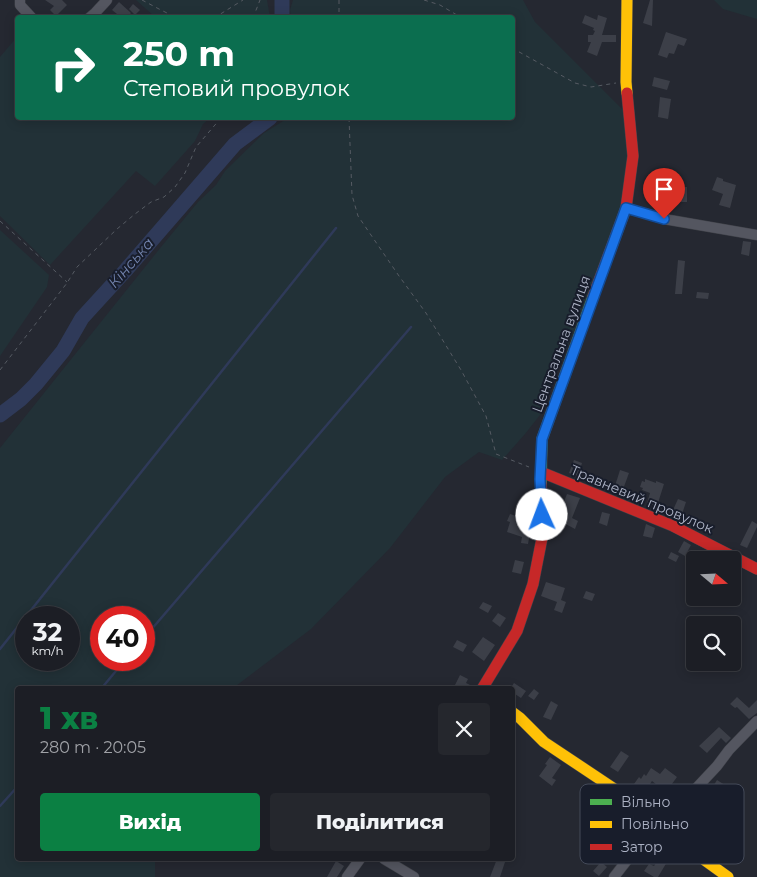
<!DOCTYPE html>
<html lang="uk">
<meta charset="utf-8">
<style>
:root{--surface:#1c1e25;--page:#25272d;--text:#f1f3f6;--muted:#a0a2a7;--line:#3a3c42;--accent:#0b8043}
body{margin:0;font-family:Montserrat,sans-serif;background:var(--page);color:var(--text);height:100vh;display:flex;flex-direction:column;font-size:19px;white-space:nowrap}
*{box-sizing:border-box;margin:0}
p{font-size:16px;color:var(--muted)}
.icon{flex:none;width:28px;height:28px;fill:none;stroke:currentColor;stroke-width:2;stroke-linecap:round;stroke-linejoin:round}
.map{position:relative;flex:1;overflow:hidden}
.sheet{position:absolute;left:15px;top:686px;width:500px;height:175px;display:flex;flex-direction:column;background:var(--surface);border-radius:5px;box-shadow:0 2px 12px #0003,0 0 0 1px var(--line)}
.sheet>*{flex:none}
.top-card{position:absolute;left:15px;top:15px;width:500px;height:105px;border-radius:5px;box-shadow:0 2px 12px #0003,0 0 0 1px var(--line);background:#0b6e4f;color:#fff;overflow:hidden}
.needle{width:32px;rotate:109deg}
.tools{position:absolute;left:686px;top:551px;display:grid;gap:10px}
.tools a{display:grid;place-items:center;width:55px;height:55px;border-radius:5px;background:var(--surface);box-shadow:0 2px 12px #0003,0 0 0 1px var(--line);font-size:25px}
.speed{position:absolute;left:15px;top:606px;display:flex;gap:10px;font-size:25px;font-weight:700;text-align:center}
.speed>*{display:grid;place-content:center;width:65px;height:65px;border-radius:50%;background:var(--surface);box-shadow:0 2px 12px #0003,0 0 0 1px var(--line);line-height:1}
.speed small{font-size:12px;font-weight:400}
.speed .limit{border:8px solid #d22;background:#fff;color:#111}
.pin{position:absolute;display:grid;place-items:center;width:42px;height:42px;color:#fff;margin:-51px -21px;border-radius:50% 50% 50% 0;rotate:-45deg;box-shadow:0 0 5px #0007}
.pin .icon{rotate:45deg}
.me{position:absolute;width:55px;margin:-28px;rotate:358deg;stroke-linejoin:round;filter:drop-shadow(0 0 4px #0008)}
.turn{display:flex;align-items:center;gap:18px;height:105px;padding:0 25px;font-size:22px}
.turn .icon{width:65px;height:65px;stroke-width:2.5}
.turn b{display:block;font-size:35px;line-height:42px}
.round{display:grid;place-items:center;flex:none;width:52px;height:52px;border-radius:5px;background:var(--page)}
.headline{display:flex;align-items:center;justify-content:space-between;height:85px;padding:0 25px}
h1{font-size:30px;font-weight:800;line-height:38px;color:var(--accent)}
.primary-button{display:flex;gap:10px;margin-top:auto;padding:10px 25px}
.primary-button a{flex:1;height:58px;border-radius:5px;background:var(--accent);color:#fff;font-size:20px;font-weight:800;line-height:58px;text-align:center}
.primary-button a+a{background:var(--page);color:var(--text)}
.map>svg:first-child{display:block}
</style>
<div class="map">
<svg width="757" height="877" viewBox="0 0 757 877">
<rect width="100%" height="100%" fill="#252831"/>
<!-- green -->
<g fill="#223137" fill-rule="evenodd">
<polygon points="136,0 267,0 270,17 155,17"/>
<path d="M293,0H523L535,22L625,112L628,158L622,206L614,232L540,415L525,434L502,460L479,452L445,477L390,548L311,629L232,689H18V859H155V877H0V448L161,247L198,202L216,185L225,171L264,133L288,118H512V18L291,17L290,10ZM26,618H69V660H26ZM101,618H144V660H101Z"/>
<polygon points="714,0 757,0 757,19 723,9"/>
<polygon points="17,37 18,118 210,118 203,124 195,141 155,186 136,171 50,265 0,216 0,57"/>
<polygon points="0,230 49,275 47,287 0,356"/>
</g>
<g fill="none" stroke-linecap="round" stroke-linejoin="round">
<!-- stream -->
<g stroke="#2f3a59" stroke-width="2.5">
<polyline points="144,638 411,327"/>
<polyline points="0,649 336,228"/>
<polyline points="101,689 125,660"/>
<polyline points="0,806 18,786"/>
</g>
<!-- river -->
<g stroke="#2f3a59" stroke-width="15">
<polyline points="282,0 282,18"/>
<polyline points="0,415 21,399 36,384 63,351 82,318 125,271 235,144 270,118"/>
</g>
</g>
<!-- building -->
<g fill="#3c3f48">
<polygon points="45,0 62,0 67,5 56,16 50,10 54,6"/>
<polygon points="650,0 653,0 652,26 643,23"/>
<polygon points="119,2 131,13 127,18 122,18 112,10"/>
<polygon points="133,4 140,10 135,15 129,9"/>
<polygon points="585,15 597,20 598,15 607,18 602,35 616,35 616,42 602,42 597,56 587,52 591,42 588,42 588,35 593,35 595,31 593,30 594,28 582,23"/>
<polygon points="666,32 687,39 684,46 678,44 674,54 669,53 667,58 658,55"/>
<polygon points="654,77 670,81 667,90 652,86"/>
<polygon points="660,97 671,99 668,119 658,117"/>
<polygon points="717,177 723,179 723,181 736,185 730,208 719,205 723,194 712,190"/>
<polygon points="679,187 687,187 687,202 680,202"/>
<polygon points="743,241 751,242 749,256 741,254"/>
<polygon points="678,260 685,261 682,294 675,294"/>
<polygon points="697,292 709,293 708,299 696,298"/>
<polygon points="574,460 582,463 578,476 569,473"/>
<polygon points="620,470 629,473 622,492 614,489"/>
<polygon points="645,479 656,483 656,481 664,484 657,506 647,503 650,493 642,490 643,488 640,487 642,481 645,482"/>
<polygon points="567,494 580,498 572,518 578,521 575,529 556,519 559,512 560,512"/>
<polygon points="678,499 686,502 682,514 673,510"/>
<polygon points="602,512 610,514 607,526 599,523"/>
<polygon points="510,514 529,520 527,526 531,527 528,544 521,543 522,537 507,532 510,522 507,521"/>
<polygon points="752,521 757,524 757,527 747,548 740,545"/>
<polygon points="646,524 655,528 652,538 643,536"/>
<polygon points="684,541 691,545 685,556 678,552"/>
<polygon points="671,552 679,556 676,562 668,558"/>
<polygon points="515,560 524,562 521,574 512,572"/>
<polygon points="546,582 565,588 561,600 566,602 562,613 554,610 557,602 541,596"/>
<polygon points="586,591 595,594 592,601 583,598"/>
<polygon points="483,602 492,606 488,613 479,608"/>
<polygon points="498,613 506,618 500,627 492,621"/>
<polygon points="483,637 495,645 484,661 472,652"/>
<polygon points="457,640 467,645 463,652 453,647"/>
<polygon points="460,675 468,679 466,683 474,687 473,689 453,689"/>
<polygon points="514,683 526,691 521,698 512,692 512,689 510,689"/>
<polygon points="534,689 539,693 534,700 528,696"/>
<polygon points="737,697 749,708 757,700 757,713 749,719 737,707 735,708 730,704"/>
<polygon points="551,701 558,705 551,720 543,717"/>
<polygon points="719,727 731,738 726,743 721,738 707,753 699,746"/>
<polygon points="621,751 629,756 618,772 610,767"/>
<polygon points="550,757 561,765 552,778 556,780 552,786 539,776 547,765 545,764"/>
<polygon points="651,768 660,774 665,768 677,777 666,792 652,781 645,792 634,784 639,777 641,779 644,774 646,776"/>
<polygon points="717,780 744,797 739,805 712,788"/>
<polygon points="663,852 672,857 668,863 667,862 658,877 654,877 644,871 649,864 654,866"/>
<polygon points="497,859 505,862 500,877 490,877"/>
<polygon points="336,861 344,866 337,877 327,877"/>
<polygon points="601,862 607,867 599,876 593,871"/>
</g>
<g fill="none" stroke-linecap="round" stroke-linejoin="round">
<!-- street casing -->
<g stroke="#41434a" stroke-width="11">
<g id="street">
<polyline points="20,0 20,5 32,18"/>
<polyline points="89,18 95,13 107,0"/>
<polyline points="626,208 664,219 757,235"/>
<polyline points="384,859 414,877"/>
<polyline points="347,877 360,859"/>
<polyline points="614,877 628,859 657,830 717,766 729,750 757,721"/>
</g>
</g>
<!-- fast casing -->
<g stroke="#41434a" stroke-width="12">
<polyline id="fast" points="541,483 542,439 593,297"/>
</g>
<!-- slow casing -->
<g stroke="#41434a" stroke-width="12">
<g id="slow">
<polyline points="627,0 626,82 627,93"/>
<polyline points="512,712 520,718 544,742 643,808 650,815 657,830 685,846 728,877"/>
</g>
</g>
<!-- jam casing -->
<g stroke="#41434a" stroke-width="12">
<g id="jam">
<polyline points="593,297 626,208 633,156 627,93"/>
<polyline points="541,472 673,526 757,569"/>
<polyline points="482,689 517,631 533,584 543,533 541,483"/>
</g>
</g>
<!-- path -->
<g stroke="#565b63" stroke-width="1" stroke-dasharray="4 4" stroke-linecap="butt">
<polyline points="142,0 159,9 177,18"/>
<polyline points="339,0 339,18"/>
<polyline points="424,0 440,5 462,18"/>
<polyline points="214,18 243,0"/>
<polyline points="253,18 260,0"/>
<polyline points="512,48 575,83 591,87 616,83"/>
<polyline points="349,118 352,195 358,216 399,276 426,313 461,370 486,416 496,454 529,467"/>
<polyline points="0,221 67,282"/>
<polyline points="0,370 67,283 77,267 117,229 135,214 151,202 164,197 175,187 185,173 196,147 221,118"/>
</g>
<!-- street -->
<use href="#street" stroke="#545660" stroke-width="10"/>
<!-- fast -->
<use href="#fast" stroke="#4caf50" stroke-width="11"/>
<!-- slow -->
<use href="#slow" stroke="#ffc107" stroke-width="11"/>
<!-- jam -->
<use href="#jam" stroke="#c62828" stroke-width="11"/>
</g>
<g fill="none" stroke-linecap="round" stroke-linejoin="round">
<!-- route casing -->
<g stroke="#114b97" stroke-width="12">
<polyline id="route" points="542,515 540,479 542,439 626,208 664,219"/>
</g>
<!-- route -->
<use href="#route" stroke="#1a73e8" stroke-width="9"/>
</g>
<g text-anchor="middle" stroke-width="4" stroke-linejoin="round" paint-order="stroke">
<!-- street labels -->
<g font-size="14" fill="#acb2c4" stroke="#181d2b">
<text transform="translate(561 344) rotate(-70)" y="5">Центральна вулиця</text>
<text transform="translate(642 499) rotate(23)" y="5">Травневий провулок</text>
</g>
<!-- water labels -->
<g font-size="15" font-style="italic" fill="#7384ae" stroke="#181d2b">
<text transform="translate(131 263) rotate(-49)" y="5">Кінська</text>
</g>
</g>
<!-- legend -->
<rect x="580" y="784" width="164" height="80" rx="8" fill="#181d2b" stroke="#444a59" stroke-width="1"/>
<rect x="590" y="799" width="22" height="6" fill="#4caf50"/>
<rect x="590" y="821" width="22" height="7" fill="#ffc107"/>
<rect x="590" y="844" width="22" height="6" fill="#c62828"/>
<g font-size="14" fill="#acb2c4">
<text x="621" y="807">Вільно</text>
<text x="621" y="829">Повільно</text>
<text x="621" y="852">Затор</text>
</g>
</svg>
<div class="tools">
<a><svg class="needle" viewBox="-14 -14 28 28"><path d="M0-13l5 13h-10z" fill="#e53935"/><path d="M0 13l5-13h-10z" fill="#a0a2a7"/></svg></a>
<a><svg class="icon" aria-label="search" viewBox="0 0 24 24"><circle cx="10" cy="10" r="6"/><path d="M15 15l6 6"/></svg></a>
</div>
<div class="speed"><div>32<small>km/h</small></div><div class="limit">40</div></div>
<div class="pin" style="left:664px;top:219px;background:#d93025"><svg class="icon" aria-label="arrive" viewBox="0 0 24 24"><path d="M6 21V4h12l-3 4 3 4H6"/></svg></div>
<svg class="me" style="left:542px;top:515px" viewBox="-20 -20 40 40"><circle r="19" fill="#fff"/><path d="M0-13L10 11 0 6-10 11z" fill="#1a73e8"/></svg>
<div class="top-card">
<div class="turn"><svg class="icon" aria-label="right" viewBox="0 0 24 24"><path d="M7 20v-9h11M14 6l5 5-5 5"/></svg><div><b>250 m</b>Степовий провулок</div></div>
</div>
<section class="sheet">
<div class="headline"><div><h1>1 хв</h1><p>280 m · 20:05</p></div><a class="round"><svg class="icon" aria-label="close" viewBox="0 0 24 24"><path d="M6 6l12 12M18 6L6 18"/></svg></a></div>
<div class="primary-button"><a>Вихід</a><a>Поділитися</a></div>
</section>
</div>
